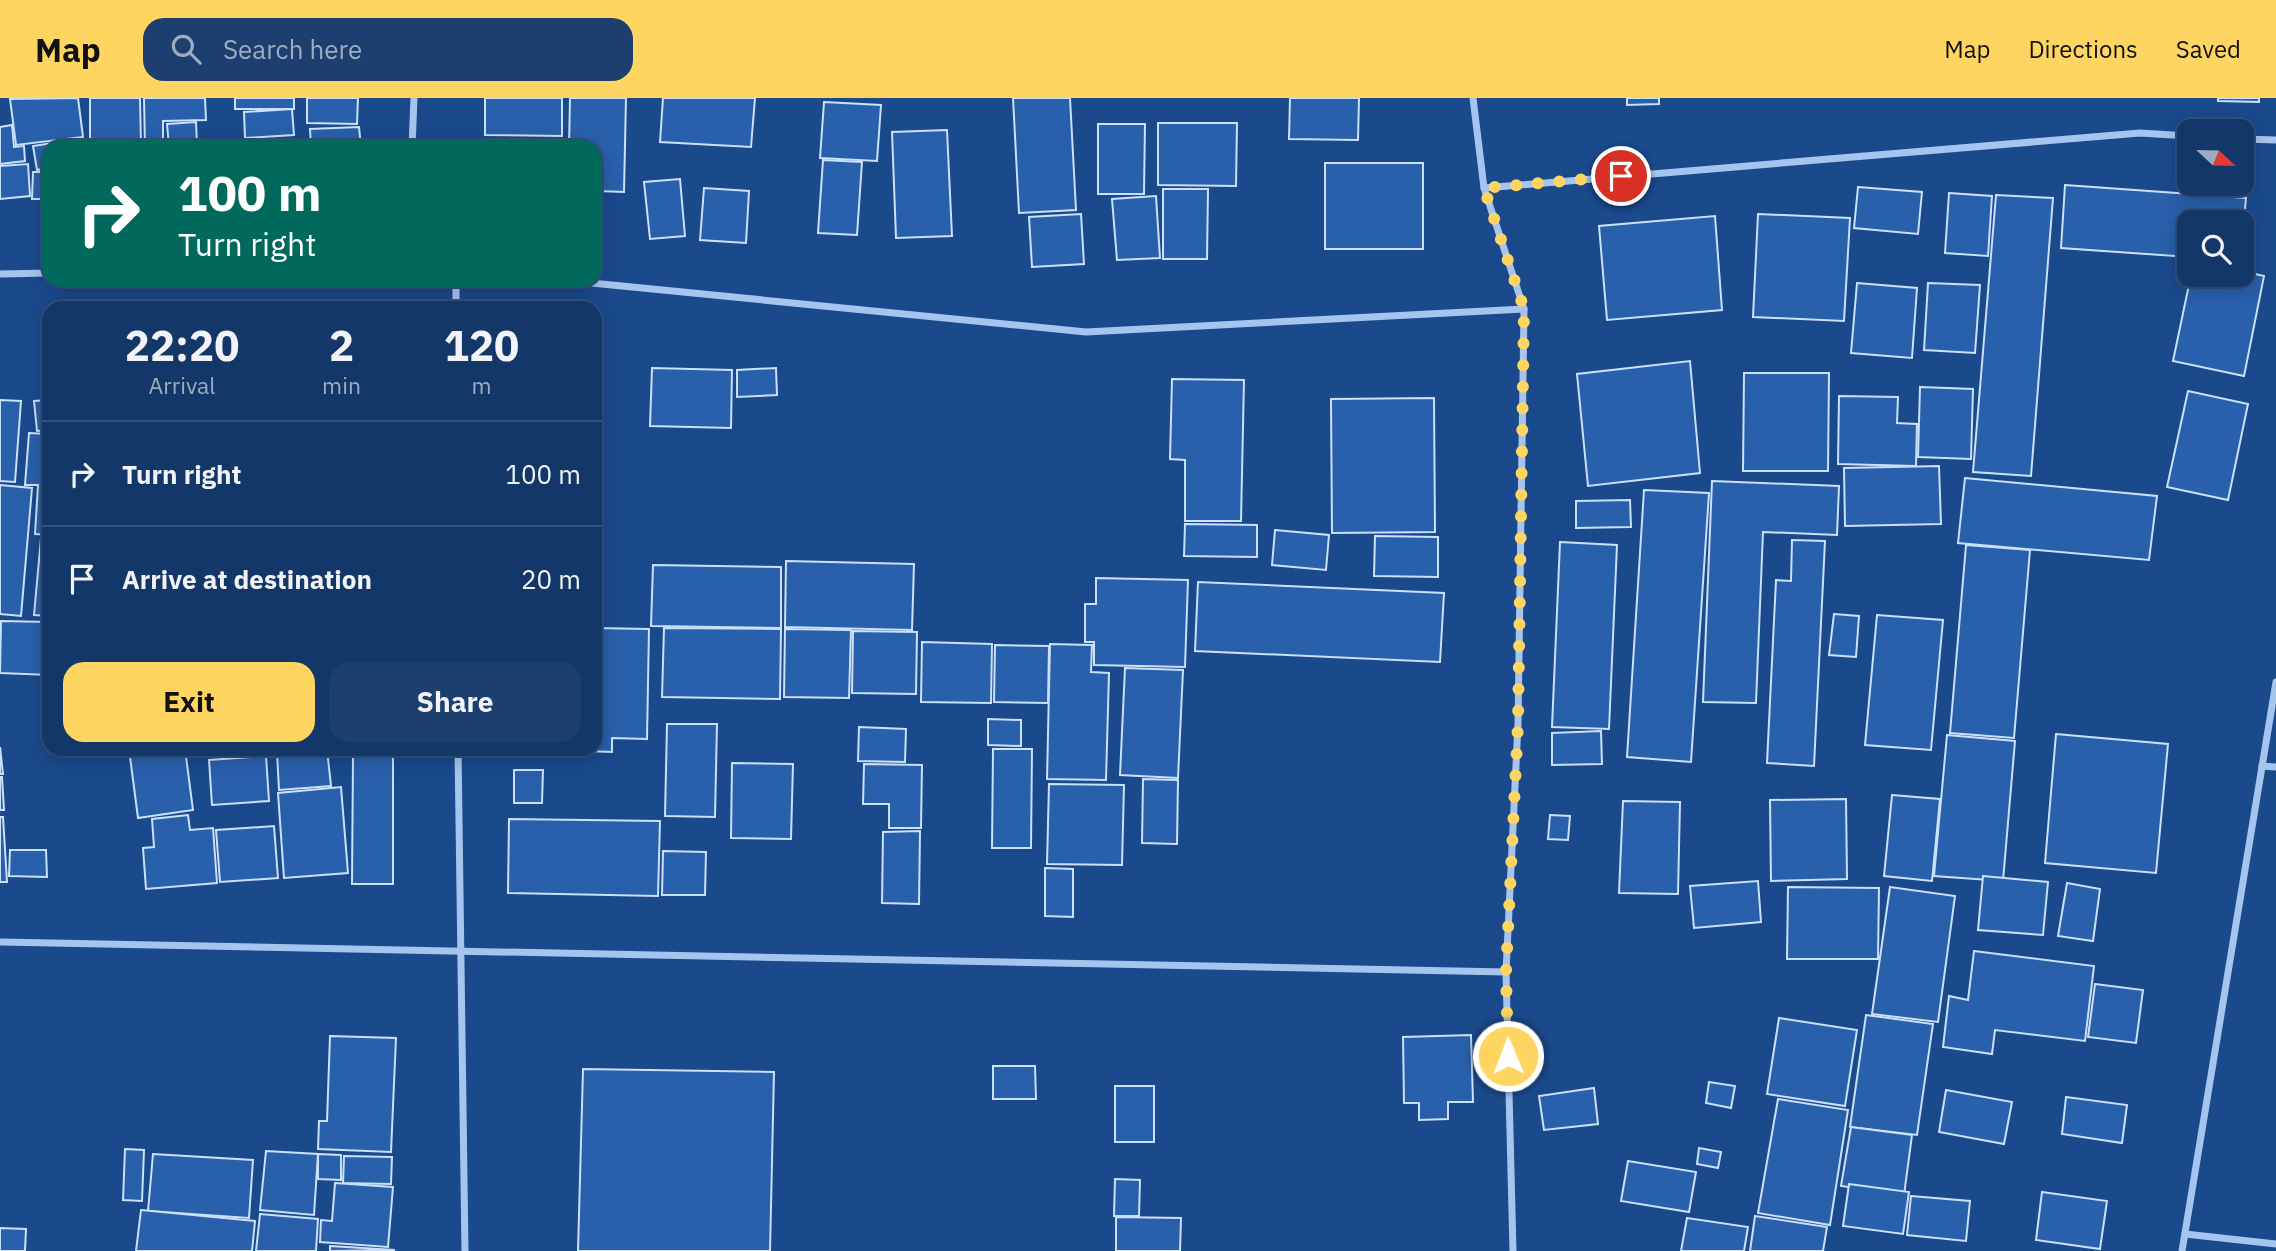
<!DOCTYPE html>
<style>
:root{--surface:#143769;--page:#1d3f6f;--text:#f1f3f6;--muted:#9dacc0;--line:#33517d;--accent:#ffd562}
body{margin:0;font-family:"IBM Plex Sans",sans-serif;background:var(--page);color:var(--text);height:100vh;display:flex;flex-direction:column;font-size:26px;white-space:nowrap}
*{box-sizing:border-box;margin:0}
p{font-size:23px;color:var(--muted)}
.icon{flex:none;width:38px;height:38px;fill:none;stroke:currentColor;stroke-width:2;stroke-linecap:round;stroke-linejoin:round}
.map{position:relative;flex:1;overflow:hidden}
.details{position:absolute;left:42px;top:203px;width:560px;height:455px;display:flex;flex-direction:column;background:var(--surface);border-radius:21px;box-shadow:0 4px 18px #0003,0 0 0 2px var(--line)}
.details>*{flex:none}
.guide{position:absolute;left:42px;top:42px;width:560px;height:147px;border-radius:21px;box-shadow:0 4px 18px #0003,0 0 0 2px var(--line);background:#00695c;color:#fff;overflow:hidden}
.needle{width:46px;rotate:112deg}
.tools{position:absolute;left:2177px;top:21px;display:grid;gap:14px}
.tools a{display:grid;place-items:center;width:77px;height:77px;border-radius:14px;background:var(--surface);box-shadow:0 4px 18px #0003,0 0 0 2px var(--line);font-size:35px}
.pin{position:absolute;display:grid;place-items:center;width:60px;height:60px;color:#fff;margin:-30px;border:4px solid #fff;border-radius:50%;box-shadow:0 2px 7px #0007}
.me{position:absolute;width:77px;margin:-38px;rotate:359deg;stroke-linejoin:round;filter:drop-shadow(0 0 5px #0008)}
.turn{display:flex;align-items:center;gap:24px;height:147px;padding:0 21px;font-size:32px}
.turn .icon{width:91px;height:91px;stroke-width:2.5}
.turn b{display:block;font-size:49px;line-height:60px}
.eta{display:flex;justify-content:space-evenly;align-items:center;height:119px;text-align:center}
.eta b{font-size:42px;font-weight:700;line-height:49px}
.cta{display:flex;gap:14px;margin-top:auto;padding:14px 21px}
.cta a{flex:1;height:80px;border-radius:21px;background:var(--accent);color:#111;font-size:28px;font-weight:700;line-height:80px;text-align:center}
.cta a+a{background:var(--page);color:var(--text)}
ul{padding:0;list-style:none}
li{display:flex;align-items:center;gap:21px;height:105px;padding:0 21px;border-top:2px solid var(--line)}
li div{flex:1}
li b{display:block;font-size:26px}
li em{font-style:normal}
header{display:flex;align-items:center;gap:42px;box-sizing:border-box;height:98px;padding:0 35px;background:var(--accent);color:#111}
header strong{font-size:33px}
nav{display:flex;gap:38px;margin-inline-start:auto;font-size:24px}
.search{width:490px;height:63px;background:var(--page);display:flex;align-items:center;gap:18px;box-sizing:border-box;padding:0 24px;border-radius:21px;color:var(--muted);font-size:26px}
.map>svg:first-child{display:block}
</style>
<header>
<strong>Map</strong>
<div class="search"><svg class="icon" aria-label="search" viewBox="0 0 24 24"><circle cx="10" cy="10" r="6"/><path d="M15 15l6 6"/></svg>Search here</div>
<nav><a>Map</a><a>Directions</a><a>Saved</a></nav>
</header>
<div class="map">
<svg width="2276" height="1153" viewBox="0 0 2276 1153">
<rect width="100%" height="100%" fill="#1a498c"/>
<!-- building -->
<g fill="#2960ab" stroke="#cbe0fa" stroke-width="2">
<polygon points="78,0 83,39 16,47 10,1"/>
<polygon points="90,0 140,0 141,49 90,49"/>
<polygon points="144,0 205,0 206,22 163,23 163,49 145,49"/>
<rect x="235" y="0" width="59" height="11"/>
<polygon points="307,0 358,0 357,26 307,25"/>
<polygon points="485,0 562,0 562,38 485,37"/>
<polygon points="570,0 626,0 624,94 598,93 595,49 569,49"/>
<polygon points="663,0 755,0 751,49 660,44"/>
<polygon points="1013,0 1070,0 1076,112 1019,115"/>
<polygon points="1290,0 1359,0 1358,42 1289,41"/>
<polygon points="1627,0 1659,0 1659,6 1627,7"/>
<polygon points="2218,0 2259,0 2259,4 2218,3"/>
<polygon points="824,4 881,7 877,63 820,60"/>
<polygon points="292,11 294,37 245,40 244,14"/>
<polygon points="196,24 197,47 169,49 167,26"/>
<polygon points="1158,25 1237,25 1236,88 1158,87"/>
<polygon points="1098,26 1145,26 1144,96 1098,96"/>
<polygon points="12,27 14,49 24,48 25,63 0,66 0,29"/>
<polygon points="359,29 361,49 311,49 310,31"/>
<polygon points="947,32 952,138 896,140 892,34"/>
<polygon points="292,42 293,49 245,49 245,43"/>
<polygon points="66,43 67,49 49,49 49,70 37,72 33,48"/>
<polygon points="823,62 862,64 857,137 818,135"/>
<rect x="1325" y="65" width="98" height="86"/>
<polygon points="28,66 30,98 0,101 0,68"/>
<polygon points="33,74 49,74 49,101 32,101"/>
<polygon points="680,81 685,138 650,141 644,84"/>
<polygon points="2065,87 2246,100 2242,145 2242,124 2189,124 2189,159 2061,150"/>
<polygon points="1858,89 1922,94 1918,136 1854,130"/>
<polygon points="704,90 749,93 746,145 700,142"/>
<polygon points="1163,91 1208,91 1207,161 1163,161"/>
<polygon points="1949,95 1992,98 1988,158 1945,155"/>
<polygon points="1996,97 2053,100 2031,378 1973,374"/>
<polygon points="1156,98 1160,160 1117,162 1112,101"/>
<polygon points="1081,116 1084,166 1032,169 1029,119"/>
<polygon points="1758,116 1850,120 1844,223 1753,219"/>
<polygon points="1715,118 1722,212 1607,222 1599,128"/>
<polygon points="2242,173 2264,178 2244,278 2173,263 2191,177 2242,177"/>
<polygon points="1857,185 1917,190 1912,260 1851,255"/>
<polygon points="1928,185 1980,187 1975,255 1924,252"/>
<polygon points="1690,263 1700,375 1588,388 1577,276"/>
<polygon points="652,270 732,272 731,330 650,328"/>
<polygon points="776,270 777,297 737,299 737,272"/>
<polygon points="1744,275 1829,275 1828,373 1743,373"/>
<polygon points="1172,281 1244,282 1241,423 1185,423 1185,362 1170,361"/>
<polygon points="1920,289 1973,291 1971,361 1918,359"/>
<polygon points="2188,293 2248,306 2228,402 2167,389"/>
<polygon points="1839,298 1898,299 1897,325 1917,326 1916,368 1838,366"/>
<polygon points="1434,300 1435,434 1332,435 1331,301"/>
<polygon points="0,302 21,303 15,384 0,383"/>
<polygon points="49,302 49,332 37,333 34,303"/>
<polygon points="29,335 49,336 49,437 35,436 38,387 25,387"/>
<polygon points="1939,368 1941,426 1845,428 1844,370"/>
<polygon points="1965,380 2157,398 2149,462 1958,445"/>
<polygon points="1712,383 1839,388 1837,437 1763,434 1756,605 1703,604"/>
<polygon points="0,387 32,390 21,518 0,516"/>
<polygon points="1644,392 1709,395 1691,664 1627,659"/>
<polygon points="1630,402 1631,429 1576,430 1576,403"/>
<polygon points="1185,426 1257,427 1257,459 1184,458"/>
<polygon points="1275,432 1329,437 1326,472 1272,467"/>
<polygon points="1375,438 1438,439 1438,479 1374,478"/>
<polygon points="41,440 49,440 49,518 34,517"/>
<polygon points="1792,442 1825,443 1814,668 1767,665 1776,482 1791,483"/>
<polygon points="1560,444 1617,447 1609,631 1552,629"/>
<polygon points="1966,447 2030,452 2014,640 1950,635"/>
<polygon points="786,463 914,466 912,532 785,529"/>
<polygon points="653,467 781,469 781,530 651,528"/>
<polygon points="1096,480 1188,482 1185,569 1094,567 1094,544 1085,544 1085,506 1096,506"/>
<polygon points="1198,484 1444,495 1440,564 1195,553"/>
<polygon points="1834,516 1859,518 1856,559 1829,557"/>
<polygon points="1877,517 1943,522 1931,652 1865,647"/>
<polygon points="1,523 49,524 49,577 0,575"/>
<polygon points="595,530 649,531 647,641 612,640 612,654 585,653 595,651"/>
<polygon points="664,530 781,531 780,601 662,599"/>
<polygon points="785,531 851,532 849,600 784,599"/>
<polygon points="853,533 917,534 916,596 852,595"/>
<polygon points="922,544 992,546 991,605 921,604"/>
<polygon points="1050,546 1092,547 1091,574 1109,575 1106,682 1047,681"/>
<polygon points="995,547 1049,548 1048,605 994,604"/>
<polygon points="1125,570 1183,572 1178,680 1120,677"/>
<polygon points="988,621 1021,622 1021,648 988,647"/>
<polygon points="667,626 717,626 715,719 665,718"/>
<polygon points="859,629 906,631 905,664 858,663"/>
<polygon points="1601,633 1602,666 1552,667 1552,635"/>
<polygon points="2056,636 2168,646 2156,775 2045,765"/>
<polygon points="1947,637 2015,643 2003,783 1934,778"/>
<polygon points="0,649 3,676 0,676"/>
<polygon points="129,651 185,651 193,712 138,720"/>
<polygon points="327,651 331,688 279,692 277,654"/>
<polygon points="332,651 399,651 399,654 332,656"/>
<polygon points="993,651 1032,651 1031,750 992,750"/>
<polygon points="266,658 269,703 212,707 209,662"/>
<polygon points="353,658 393,658 393,786 352,786"/>
<polygon points="732,665 793,666 791,741 731,740"/>
<polygon points="864,666 922,667 921,730 889,730 889,706 863,706"/>
<polygon points="514,672 543,672 542,705 514,705"/>
<polygon points="0,679 2,679 4,712 0,712"/>
<polygon points="1143,681 1178,682 1177,746 1142,745"/>
<polygon points="1049,686 1124,687 1122,767 1047,766"/>
<polygon points="341,689 348,775 284,780 278,695"/>
<polygon points="1892,697 1940,701 1932,783 1884,778"/>
<polygon points="1846,701 1847,781 1771,783 1770,702"/>
<polygon points="1623,703 1680,704 1678,796 1619,795"/>
<polygon points="188,717 190,732 213,730 217,785 146,791 143,750 154,749 152,721"/>
<polygon points="1550,717 1570,718 1568,742 1548,741"/>
<polygon points="0,719 3,719 7,784 0,784"/>
<polygon points="509,721 660,723 658,798 508,795"/>
<polygon points="274,728 278,780 220,784 216,732"/>
<polygon points="920,733 919,806 882,805 883,734"/>
<polygon points="10,752 46,752 47,779 9,778"/>
<polygon points="663,753 706,754 705,797 662,797"/>
<polygon points="1045,770 1073,771 1073,819 1045,818"/>
<polygon points="1983,778 2048,784 2043,837 1978,832"/>
<polygon points="1758,783 1761,824 1694,830 1690,788"/>
<polygon points="2067,785 2100,791 2093,843 2058,838"/>
<polygon points="1788,789 1879,790 1878,861 1787,861"/>
<polygon points="1890,789 1955,798 1938,924 1872,916"/>
<polygon points="1974,853 2094,868 2085,943 1995,932 1992,956 1943,949 1949,898 1968,902"/>
<polygon points="2095,886 2143,892 2136,945 2088,939"/>
<polygon points="1866,917 1933,926 1917,1037 1850,1029"/>
<polygon points="1779,920 1857,932 1845,1008 1767,996"/>
<polygon points="1471,937 1473,1004 1448,1004 1448,1021 1419,1022 1419,1005 1404,1005 1403,939"/>
<polygon points="330,938 396,940 391,1054 318,1051 319,1023 327,1023"/>
<polygon points="993,968 1035,968 1036,1001 993,1001"/>
<polygon points="583,971 774,974 770,1153 578,1153"/>
<polygon points="1709,984 1735,988 1731,1010 1706,1005"/>
<rect x="1115" y="988" width="39" height="56"/>
<polygon points="1594,990 1598,1026 1544,1032 1539,998"/>
<polygon points="1946,992 2012,1004 2004,1046 1939,1034"/>
<polygon points="2066,999 2127,1007 2122,1045 2062,1036"/>
<polygon points="1778,1001 1848,1012 1830,1127 1758,1115"/>
<polygon points="1851,1029 1912,1037 1904,1097 1841,1088"/>
<polygon points="1699,1050 1721,1054 1718,1070 1697,1066"/>
<polygon points="125,1051 144,1052 142,1103 123,1102"/>
<polygon points="266,1053 318,1056 314,1117 260,1112"/>
<polygon points="153,1056 253,1062 249,1120 148,1113"/>
<polygon points="318,1056 341,1057 341,1082 318,1081"/>
<polygon points="344,1058 392,1059 391,1086 343,1085"/>
<polygon points="1628,1063 1696,1074 1689,1114 1621,1103"/>
<polygon points="1115,1081 1140,1082 1139,1118 1114,1118"/>
<polygon points="335,1085 393,1089 388,1149 320,1144 321,1122 332,1123"/>
<polygon points="1849,1086 1909,1094 1903,1136 1843,1128"/>
<polygon points="2042,1094 2107,1103 2100,1151 2036,1142"/>
<polygon points="1911,1098 1970,1103 1966,1143 1907,1137"/>
<polygon points="141,1112 255,1123 252,1153 136,1153"/>
<polygon points="260,1116 318,1121 316,1153 256,1153"/>
<polygon points="1755,1118 1827,1129 1823,1153 1750,1153"/>
<polygon points="1116,1119 1181,1120 1180,1153 1116,1153"/>
<polygon points="1687,1120 1748,1129 1744,1153 1681,1153"/>
<polygon points="0,1130 26,1131 25,1153 0,1153"/>
<polygon points="330,1148 395,1152 330,1153"/>
</g>
<g fill="none" stroke-linecap="round" stroke-linejoin="round">
<!-- minor -->
<g stroke="#a6c5ee" stroke-width="7">
<polyline points="1473,0 1484,90 1524,211 1518,626 1506,874 1513,1153"/>
<polyline points="2242,41 2276,42"/>
<polyline points="412,49 414,0"/>
<polyline points="1484,90 2140,35 2189,38"/>
<polyline points="0,176 49,175"/>
<polyline points="456,182 456,210"/>
<polyline points="561,182 1086,234 1524,211"/>
<polyline points="458,651 465,1153"/>
<polyline points="2262,668 2276,669"/>
<polyline points="0,844 1506,874"/>
<polyline points="2185,1136 2276,1146"/>
<polyline points="2182,1153 2276,584"/>
</g>
</g>
<g fill="none" stroke-linecap="round" stroke-linejoin="round">
<!-- route -->
<polyline stroke="#ffd562" stroke-width="12" stroke-dasharray="0 21.6" points="1508,958 1506,874 1518,626 1524,211 1484,90 1621,78"/>
</g>
</svg>
<div class="tools">
<a><svg class="needle" viewBox="-14 -14 28 28"><path d="M0-13l5 13h-10z" fill="#e53935"/><path d="M0 13l5-13h-10z" fill="#9dacc0"/></svg></a>
<a><svg class="icon" aria-label="search" viewBox="0 0 24 24"><circle cx="10" cy="10" r="6"/><path d="M15 15l6 6"/></svg></a>
</div>
<div class="pin" style="left:1621px;top:78px;background:#d93025"><svg class="icon" aria-label="arrive" viewBox="0 0 24 24"><path d="M6 21V4h12l-3 4 3 4H6"/></svg></div>
<svg class="me" style="left:1508px;top:958px" viewBox="-20 -20 40 40"><circle r="17" fill="#ffd562" stroke="#fff" stroke-width="3"/><path d="M0-11L8 9 0 5-8 9z" fill="#fff"/></svg>
<div class="guide">
<div class="turn"><svg class="icon" aria-label="right" viewBox="0 0 24 24"><path d="M7 20v-9h11M14 6l5 5-5 5"/></svg><div><b>100 m</b>Turn right</div></div>
</div>
<section class="details">
<div class="eta">
<div><b>22:20</b><p>Arrival</p></div>
<div><b>2</b><p>min</p></div>
<div><b>120</b><p>m</p></div>
</div>
<ul>
<li><svg class="icon" aria-label="right" viewBox="0 0 24 24"><path d="M7 20v-9h11M14 6l5 5-5 5"/></svg><div><b>Turn right</b></div><em>100 m</em></li>
<li><svg class="icon" aria-label="arrive" viewBox="0 0 24 24"><path d="M6 21V4h12l-3 4 3 4H6"/></svg><div><b>Arrive at destination</b></div><em>20 m</em></li>
</ul>
<div class="cta"><a>Exit</a><a>Share</a></div>
</section>
</div>
